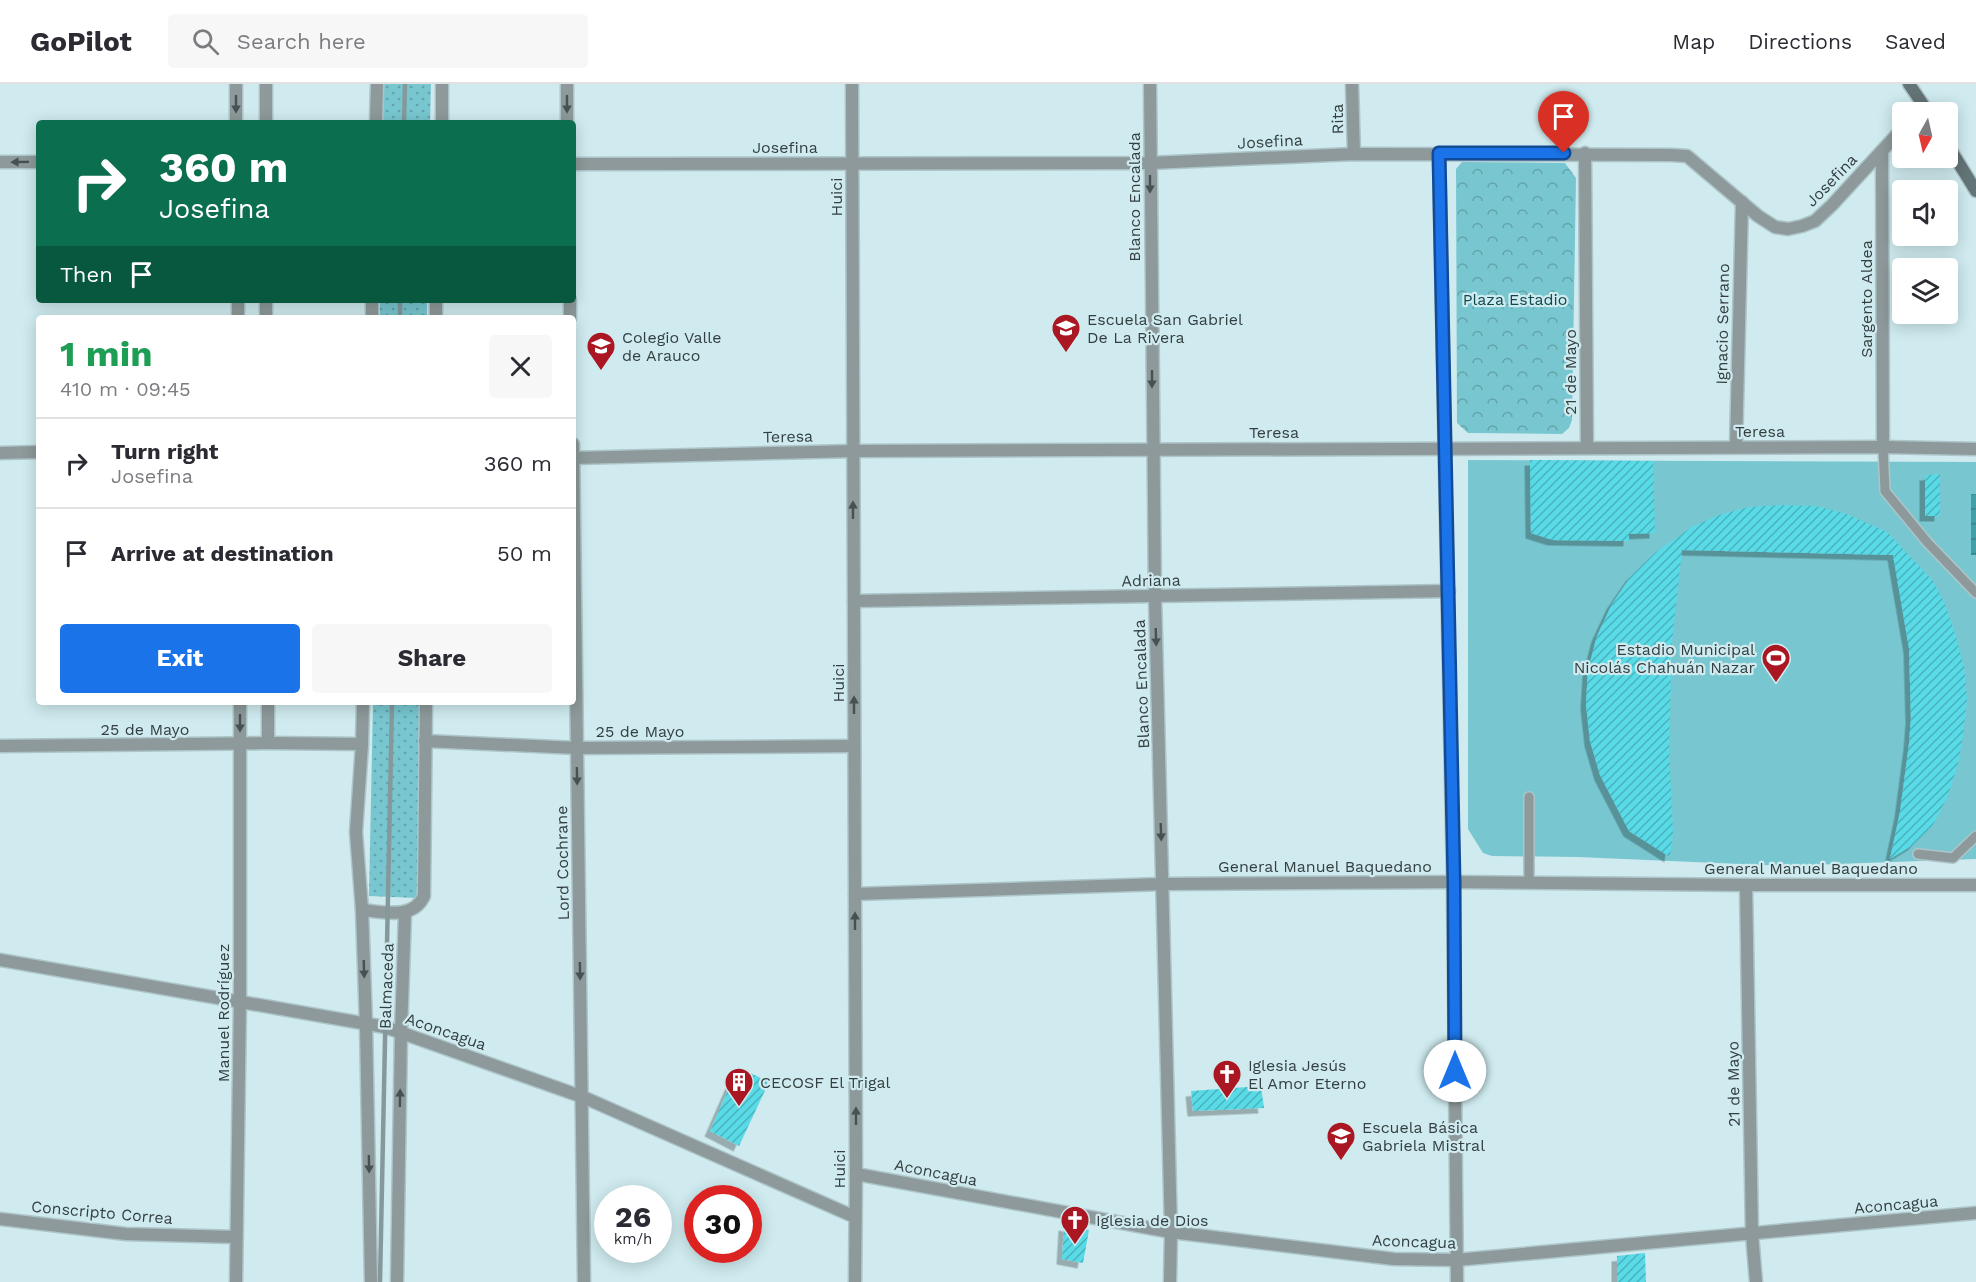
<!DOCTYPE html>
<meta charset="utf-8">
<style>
:root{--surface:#fff;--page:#f7f7f7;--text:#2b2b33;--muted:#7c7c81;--line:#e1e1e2;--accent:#1a73e8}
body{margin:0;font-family:"Work Sans",sans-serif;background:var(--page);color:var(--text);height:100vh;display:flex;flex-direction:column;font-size:22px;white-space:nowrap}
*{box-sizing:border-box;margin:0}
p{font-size:20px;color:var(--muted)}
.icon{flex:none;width:33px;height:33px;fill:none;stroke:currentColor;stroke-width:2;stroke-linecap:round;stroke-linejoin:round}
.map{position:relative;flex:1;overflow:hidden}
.sheet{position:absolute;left:36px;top:231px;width:540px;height:390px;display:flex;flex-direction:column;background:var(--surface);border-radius:6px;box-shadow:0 3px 15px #0003}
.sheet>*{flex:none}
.hud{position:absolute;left:36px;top:36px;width:540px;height:183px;border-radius:6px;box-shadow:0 3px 15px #0003;background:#0b6e4f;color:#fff;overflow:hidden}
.needle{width:39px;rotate:188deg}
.controls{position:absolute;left:1892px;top:18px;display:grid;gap:12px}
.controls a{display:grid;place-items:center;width:66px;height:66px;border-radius:6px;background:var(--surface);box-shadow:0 3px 15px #0003;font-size:30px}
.speed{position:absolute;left:594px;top:1101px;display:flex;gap:12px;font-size:30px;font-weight:700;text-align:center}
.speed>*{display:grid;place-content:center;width:78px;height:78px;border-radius:50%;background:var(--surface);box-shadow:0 3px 15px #0003;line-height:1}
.speed small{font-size:15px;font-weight:400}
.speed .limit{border:9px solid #d22;background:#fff;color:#111}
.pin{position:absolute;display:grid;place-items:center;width:51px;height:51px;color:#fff;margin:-62px -26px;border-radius:50% 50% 50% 0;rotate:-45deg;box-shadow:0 0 6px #0007}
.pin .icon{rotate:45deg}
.me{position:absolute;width:66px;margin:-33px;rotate:0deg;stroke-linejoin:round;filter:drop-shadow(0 0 4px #0008)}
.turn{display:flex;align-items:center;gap:21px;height:126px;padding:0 24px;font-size:27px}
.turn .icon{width:78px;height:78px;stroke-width:2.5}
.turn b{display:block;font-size:42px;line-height:51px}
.then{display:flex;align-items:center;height:57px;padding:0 24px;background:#0003;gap:12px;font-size:22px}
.round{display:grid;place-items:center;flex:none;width:63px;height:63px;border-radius:6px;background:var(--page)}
.overview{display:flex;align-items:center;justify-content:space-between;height:102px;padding:0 24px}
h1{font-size:36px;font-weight:700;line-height:45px;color:#1e9e55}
.primary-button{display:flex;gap:12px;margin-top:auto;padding:12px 24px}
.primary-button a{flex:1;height:69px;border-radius:6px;background:var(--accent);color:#fff;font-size:24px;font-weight:700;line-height:69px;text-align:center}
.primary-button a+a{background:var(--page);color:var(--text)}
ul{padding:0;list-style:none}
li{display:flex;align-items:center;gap:18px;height:90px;padding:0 24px;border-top:2px solid var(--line)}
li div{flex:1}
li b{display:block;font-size:22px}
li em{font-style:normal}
header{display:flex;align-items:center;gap:36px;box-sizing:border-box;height:84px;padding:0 30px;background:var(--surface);border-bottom:2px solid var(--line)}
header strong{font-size:28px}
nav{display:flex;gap:33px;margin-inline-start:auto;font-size:21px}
.search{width:420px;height:54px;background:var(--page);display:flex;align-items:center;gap:15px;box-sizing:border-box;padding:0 21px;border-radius:6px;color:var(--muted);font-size:22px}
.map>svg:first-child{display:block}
</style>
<header>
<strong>GoPilot</strong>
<div class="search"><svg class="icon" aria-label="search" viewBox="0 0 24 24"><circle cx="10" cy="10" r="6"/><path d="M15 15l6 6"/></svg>Search here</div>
<nav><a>Map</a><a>Directions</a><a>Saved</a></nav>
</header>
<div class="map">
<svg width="1976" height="1198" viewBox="0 0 1976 1198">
<defs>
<pattern id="grass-dots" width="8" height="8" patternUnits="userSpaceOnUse" patternTransform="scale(1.5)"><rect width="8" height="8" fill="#78c7d0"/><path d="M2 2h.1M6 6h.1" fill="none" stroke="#63a3aa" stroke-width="1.8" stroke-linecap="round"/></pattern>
<pattern id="park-crowns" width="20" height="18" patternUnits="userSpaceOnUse" patternTransform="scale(1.5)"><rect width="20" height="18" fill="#78c7d0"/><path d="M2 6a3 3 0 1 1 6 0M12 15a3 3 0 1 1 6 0" fill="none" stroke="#63a3aa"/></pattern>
<pattern id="water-waves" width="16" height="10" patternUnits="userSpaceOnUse" patternTransform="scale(1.5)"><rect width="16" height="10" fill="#3fa0aa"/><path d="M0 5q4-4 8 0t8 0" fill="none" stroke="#36848c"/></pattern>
<pattern id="building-hatch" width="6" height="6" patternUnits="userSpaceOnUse" patternTransform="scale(1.5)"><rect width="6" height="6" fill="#59dae7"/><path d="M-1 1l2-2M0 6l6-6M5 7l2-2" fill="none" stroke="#4ab2bd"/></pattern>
<filter id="shadow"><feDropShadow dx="-5.5" dy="5.5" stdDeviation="0" flood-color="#0004"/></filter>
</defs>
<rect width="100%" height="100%" fill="#cfebef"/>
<!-- grass -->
<g fill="url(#grass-dots)">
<polygon points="384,0 431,0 430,39 383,39"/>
<rect x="380" y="216" width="47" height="18"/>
<polygon points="373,618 420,618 417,814 369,812"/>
</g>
<!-- park -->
<polygon fill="url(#park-crowns)" points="1462,78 1565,79 1576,94 1572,336 1569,344 1562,350 1468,349 1457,339 1456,85"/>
<!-- pitch -->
<polygon fill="#78c7d0" points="1468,376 1976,378 1976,775 1783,782 1578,773 1492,772 1483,769 1468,745"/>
<!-- water -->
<rect fill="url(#water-waves)" x="1971" y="410" width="5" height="61"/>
<!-- building -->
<g fill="url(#building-hatch)" filter="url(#shadow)">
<polygon points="1530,376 1653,377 1655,449 1629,450 1629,457 1553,456 1531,449"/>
<polygon points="1940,390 1940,432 1925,432 1925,391"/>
<polygon points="1779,421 1816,422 1847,430 1887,448 1933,497 1945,520 1955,550 1964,582 1967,615 1963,652 1958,680 1947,714 1933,741 1913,761 1890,775 1900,728 1909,660 1911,634 1909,564 1893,471 1682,466 1672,558 1669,665 1673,749 1670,773 1629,747 1600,691 1590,657 1586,620 1588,586 1597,552 1612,520 1631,492 1656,468 1692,443 1719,431 1749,423"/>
<polygon points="738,983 769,998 739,1062 710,1047"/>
<polygon points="1261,1002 1264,1024 1193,1027 1191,1007"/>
<polygon points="1064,1141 1089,1146 1083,1179 1062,1175"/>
<polygon points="1645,1169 1646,1198 1617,1198 1617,1172"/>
</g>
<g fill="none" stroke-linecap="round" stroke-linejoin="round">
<!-- lane casing -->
<g stroke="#adc5c9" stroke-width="12">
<g id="lane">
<polyline points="1883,363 1885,407 1927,458 1976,509"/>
<polyline points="1529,713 1529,799"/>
<polyline points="1918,770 1953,774 1976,752"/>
</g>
</g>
<!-- street casing -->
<g stroke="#adc5c9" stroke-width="15">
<g id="street">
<polyline points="567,0 567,39"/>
<polyline points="852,0 856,1090 855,1198"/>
<polyline points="1150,0 1155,513 1171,1148 1170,1198"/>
<polyline points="1352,0 1354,70"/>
<polyline points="236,39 236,0"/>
<polyline points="266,39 266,0"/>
<polyline points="376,39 377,0"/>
<polyline points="442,39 442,0"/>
<polyline points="1882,67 1883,363"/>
<polyline points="1439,69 1453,798 1457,1198"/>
<polyline points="1585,69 1587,363"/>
<polyline points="0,78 39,78"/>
<polyline points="573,80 1150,79 1354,70 1671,71 1687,72 1758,132 1775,143 1788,145 1802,142 1815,137 1832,121 1902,45"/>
<polyline points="238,216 238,234"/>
<polyline points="570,216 570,234"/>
<polyline points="266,234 266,216"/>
<polyline points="372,234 372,216"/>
<polyline points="436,234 436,216"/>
<polyline points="573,360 584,1198"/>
<polyline points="1736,363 1742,118"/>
<polyline points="0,369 39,368"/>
<polyline points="573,374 853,367 1883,363 1976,365"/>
<polyline points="854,517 1449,507"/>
<polyline points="268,618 268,659"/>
<polyline points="363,618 362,660 356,748 362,826 366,940 371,1198"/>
<polyline points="425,657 577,664 854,662"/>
<polyline points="0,662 268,659 362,660"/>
<polyline points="1746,801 1752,1150 1756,1198"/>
<polyline points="855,810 1163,800 1453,798 1746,801 1976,801"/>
<path d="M362,826C384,828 413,836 424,812L426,618"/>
<polyline points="0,876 385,943 583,1013 855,1133"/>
<polyline points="856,1090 1171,1148 1394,1175 1456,1176 1976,1129"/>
<polyline points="0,1135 126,1150 236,1153"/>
<polyline points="236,1198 240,917 240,618"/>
<polyline points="397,1198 401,948 405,829"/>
</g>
</g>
<!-- secondary casing -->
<g stroke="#adc5c9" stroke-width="15">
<g id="secondary">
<polyline points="1909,0 1928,28"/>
<polyline points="1947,60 1976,107"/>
</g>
</g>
<!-- lane -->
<use href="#lane" stroke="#8d999a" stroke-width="9"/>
<!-- street -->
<use href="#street" stroke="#8d999a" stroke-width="12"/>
<!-- secondary -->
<use href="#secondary" stroke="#637476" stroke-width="12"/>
<!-- rail -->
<g stroke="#85999c" stroke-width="4.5">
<polyline points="404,39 405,0"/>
<polyline points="400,234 400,216"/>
<polyline points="380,1198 392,618"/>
</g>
</g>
<!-- one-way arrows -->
<defs><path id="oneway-solid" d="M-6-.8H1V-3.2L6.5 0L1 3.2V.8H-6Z" transform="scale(1.5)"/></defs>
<g fill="#465153">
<use href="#oneway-solid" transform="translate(236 20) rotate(90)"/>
<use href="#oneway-solid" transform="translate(567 20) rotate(90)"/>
<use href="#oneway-solid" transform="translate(20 78) rotate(179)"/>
<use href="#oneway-solid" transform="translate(1150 100) rotate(90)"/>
<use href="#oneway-solid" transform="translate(1152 295) rotate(90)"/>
<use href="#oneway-solid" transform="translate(853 426) rotate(-90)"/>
<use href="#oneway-solid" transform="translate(1156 553) rotate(88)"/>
<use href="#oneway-solid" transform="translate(854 621) rotate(-90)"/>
<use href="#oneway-solid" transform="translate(240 639) rotate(90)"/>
<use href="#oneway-solid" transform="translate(577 692) rotate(89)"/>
<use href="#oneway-solid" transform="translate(1161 748) rotate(88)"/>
<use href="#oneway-solid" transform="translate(855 837) rotate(-90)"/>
<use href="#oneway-solid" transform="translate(364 885) rotate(88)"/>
<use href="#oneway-solid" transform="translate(580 887) rotate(89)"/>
<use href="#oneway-solid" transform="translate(400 1014) rotate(-89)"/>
<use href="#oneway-solid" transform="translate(856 1032) rotate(-90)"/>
<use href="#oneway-solid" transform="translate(369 1080) rotate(89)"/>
</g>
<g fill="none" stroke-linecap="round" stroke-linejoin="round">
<!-- route casing -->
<g stroke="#114b97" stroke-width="15">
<polyline id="route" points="1455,987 1454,798 1439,69 1564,69"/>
</g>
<!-- route -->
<use href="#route" stroke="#1a73e8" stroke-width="10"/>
</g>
<!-- icons -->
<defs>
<g id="school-pin" transform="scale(1.5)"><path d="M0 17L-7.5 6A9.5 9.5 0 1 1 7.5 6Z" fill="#aa1621" stroke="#cfebef"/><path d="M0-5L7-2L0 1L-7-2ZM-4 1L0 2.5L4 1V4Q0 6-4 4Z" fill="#fff"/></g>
<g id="stadium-pin" transform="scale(1.5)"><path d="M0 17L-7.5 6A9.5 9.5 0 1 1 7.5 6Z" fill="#aa1621" stroke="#cfebef"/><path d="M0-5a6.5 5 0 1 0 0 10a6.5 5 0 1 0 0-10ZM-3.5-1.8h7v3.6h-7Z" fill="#fff"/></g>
<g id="church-pin" transform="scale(1.5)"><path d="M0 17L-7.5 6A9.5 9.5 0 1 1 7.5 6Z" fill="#aa1621" stroke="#cfebef"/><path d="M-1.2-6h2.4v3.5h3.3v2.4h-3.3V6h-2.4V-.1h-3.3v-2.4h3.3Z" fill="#fff"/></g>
<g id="building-pin" transform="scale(1.5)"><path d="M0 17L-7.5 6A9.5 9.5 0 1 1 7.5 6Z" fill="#aa1621" stroke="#cfebef"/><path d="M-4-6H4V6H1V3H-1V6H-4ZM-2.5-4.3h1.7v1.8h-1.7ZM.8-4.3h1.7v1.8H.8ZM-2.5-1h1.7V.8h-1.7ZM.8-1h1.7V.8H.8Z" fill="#fff"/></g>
</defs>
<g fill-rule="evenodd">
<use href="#school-pin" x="1066" y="244"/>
<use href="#school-pin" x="601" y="262"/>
<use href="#stadium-pin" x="1776" y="574"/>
<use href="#church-pin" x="1227" y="990"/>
<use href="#building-pin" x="739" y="998"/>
<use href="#school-pin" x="1341" y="1052"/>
<use href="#church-pin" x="1075" y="1136"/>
</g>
<g text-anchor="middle" stroke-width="4.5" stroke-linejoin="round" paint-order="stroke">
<!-- street labels -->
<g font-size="16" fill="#343f41" stroke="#cfebef">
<text transform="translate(1337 35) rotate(-91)" y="6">Rita</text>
<text transform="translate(1270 57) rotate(-3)" y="6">Josefina</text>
<text x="785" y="69">Josefina</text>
<text transform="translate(1831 96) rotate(-46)" y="6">Josefina</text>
<text transform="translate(836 113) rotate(-90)" y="6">Huici</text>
<text transform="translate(1134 113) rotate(-90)" y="6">Blanco Encalada</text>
<text transform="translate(1866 215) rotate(-90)" y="6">Sargento Aldea</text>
<text transform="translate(1722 240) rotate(-89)" y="6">Ignacio Serrano</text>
<text transform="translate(1570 288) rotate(-90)" y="6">21 de Mayo</text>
<text x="1760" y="353">Teresa</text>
<text x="1274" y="354">Teresa</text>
<text transform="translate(788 352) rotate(-1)" y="6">Teresa</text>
<text transform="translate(1151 496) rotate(-1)" y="6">Adriana</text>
<text transform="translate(838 599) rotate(-90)" y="6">Huici</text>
<text transform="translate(1141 600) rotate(-92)" y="6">Blanco Encalada</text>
<text x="145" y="651">25 de Mayo</text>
<text x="640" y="653">25 de Mayo</text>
<text transform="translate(562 779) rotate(-91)" y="6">Lord Cochrane</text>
<text x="1325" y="788">General Manuel Baquedano</text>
<text x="1811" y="790">General Manuel Baquedano</text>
<text transform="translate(386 902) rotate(-88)" y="6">Balmaceda</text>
<text transform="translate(223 929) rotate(-90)" y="6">Manuel Rodríguez</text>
<text transform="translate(446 947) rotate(19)" y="6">Aconcagua</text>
<text transform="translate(1733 1000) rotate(-91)" y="6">21 de Mayo</text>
<text transform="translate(839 1085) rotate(-90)" y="6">Huici</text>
<text transform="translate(936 1088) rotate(11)" y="6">Aconcagua</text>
<text transform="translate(1896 1120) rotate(-5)" y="6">Aconcagua</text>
<text transform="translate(102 1128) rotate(5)" y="6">Conscripto Correa</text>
<text transform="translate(1414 1157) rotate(2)" y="6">Aconcagua</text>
</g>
<!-- park labels -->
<g font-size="16" fill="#0e494e" stroke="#cfebef">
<text x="1515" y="221">Plaza Estadio</text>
</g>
<!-- poi labels -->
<g font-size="16" fill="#343f41" stroke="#cfebef" text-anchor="start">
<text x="1087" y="241">Escuela San Gabriel<tspan x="1087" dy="18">De La Rivera</tspan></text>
<text x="622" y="259">Colegio Valle<tspan x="622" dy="18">de Arauco</tspan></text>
<text x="1755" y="571" text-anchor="end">Estadio Municipal<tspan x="1755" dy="18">Nicolás Chahuán Nazar</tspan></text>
<text x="1248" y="987">Iglesia Jesús<tspan x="1248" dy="18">El Amor Eterno</tspan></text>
<text x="760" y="1004">CECOSF El Trigal</text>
<text x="1362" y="1049">Escuela Básica<tspan x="1362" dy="18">Gabriela Mistral</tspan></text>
<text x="1096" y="1142">Iglesia de Dios</text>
</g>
</g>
</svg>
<div class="controls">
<a><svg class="needle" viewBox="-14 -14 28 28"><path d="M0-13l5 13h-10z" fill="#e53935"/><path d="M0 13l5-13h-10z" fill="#7c7c81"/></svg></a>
<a><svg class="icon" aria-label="sound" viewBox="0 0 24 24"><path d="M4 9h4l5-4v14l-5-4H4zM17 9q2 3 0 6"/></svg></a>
<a><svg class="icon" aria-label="layers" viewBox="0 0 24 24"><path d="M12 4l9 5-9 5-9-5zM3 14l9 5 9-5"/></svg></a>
</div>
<div class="speed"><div>26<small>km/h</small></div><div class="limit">30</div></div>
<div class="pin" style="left:1564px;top:69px;background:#d93025"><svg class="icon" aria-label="arrive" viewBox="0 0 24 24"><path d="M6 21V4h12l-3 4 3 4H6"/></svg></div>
<svg class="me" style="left:1455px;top:987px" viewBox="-20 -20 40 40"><circle r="19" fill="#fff"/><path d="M0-13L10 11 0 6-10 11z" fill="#1a73e8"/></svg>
<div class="hud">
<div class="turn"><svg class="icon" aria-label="right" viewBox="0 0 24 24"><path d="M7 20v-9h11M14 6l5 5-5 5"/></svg><div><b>360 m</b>Josefina</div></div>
<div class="then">Then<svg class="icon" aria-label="arrive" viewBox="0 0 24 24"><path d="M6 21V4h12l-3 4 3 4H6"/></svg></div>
</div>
<section class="sheet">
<div class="overview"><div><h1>1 min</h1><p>410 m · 09:45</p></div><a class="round"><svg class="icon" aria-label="close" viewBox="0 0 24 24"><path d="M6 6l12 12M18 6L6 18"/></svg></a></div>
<ul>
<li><svg class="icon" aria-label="right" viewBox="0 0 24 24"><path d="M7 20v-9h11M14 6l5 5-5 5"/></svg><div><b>Turn right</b><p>Josefina</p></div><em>360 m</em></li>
<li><svg class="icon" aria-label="arrive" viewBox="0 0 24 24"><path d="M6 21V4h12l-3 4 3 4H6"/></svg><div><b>Arrive at destination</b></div><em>50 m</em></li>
</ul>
<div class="primary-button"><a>Exit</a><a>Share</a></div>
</section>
</div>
